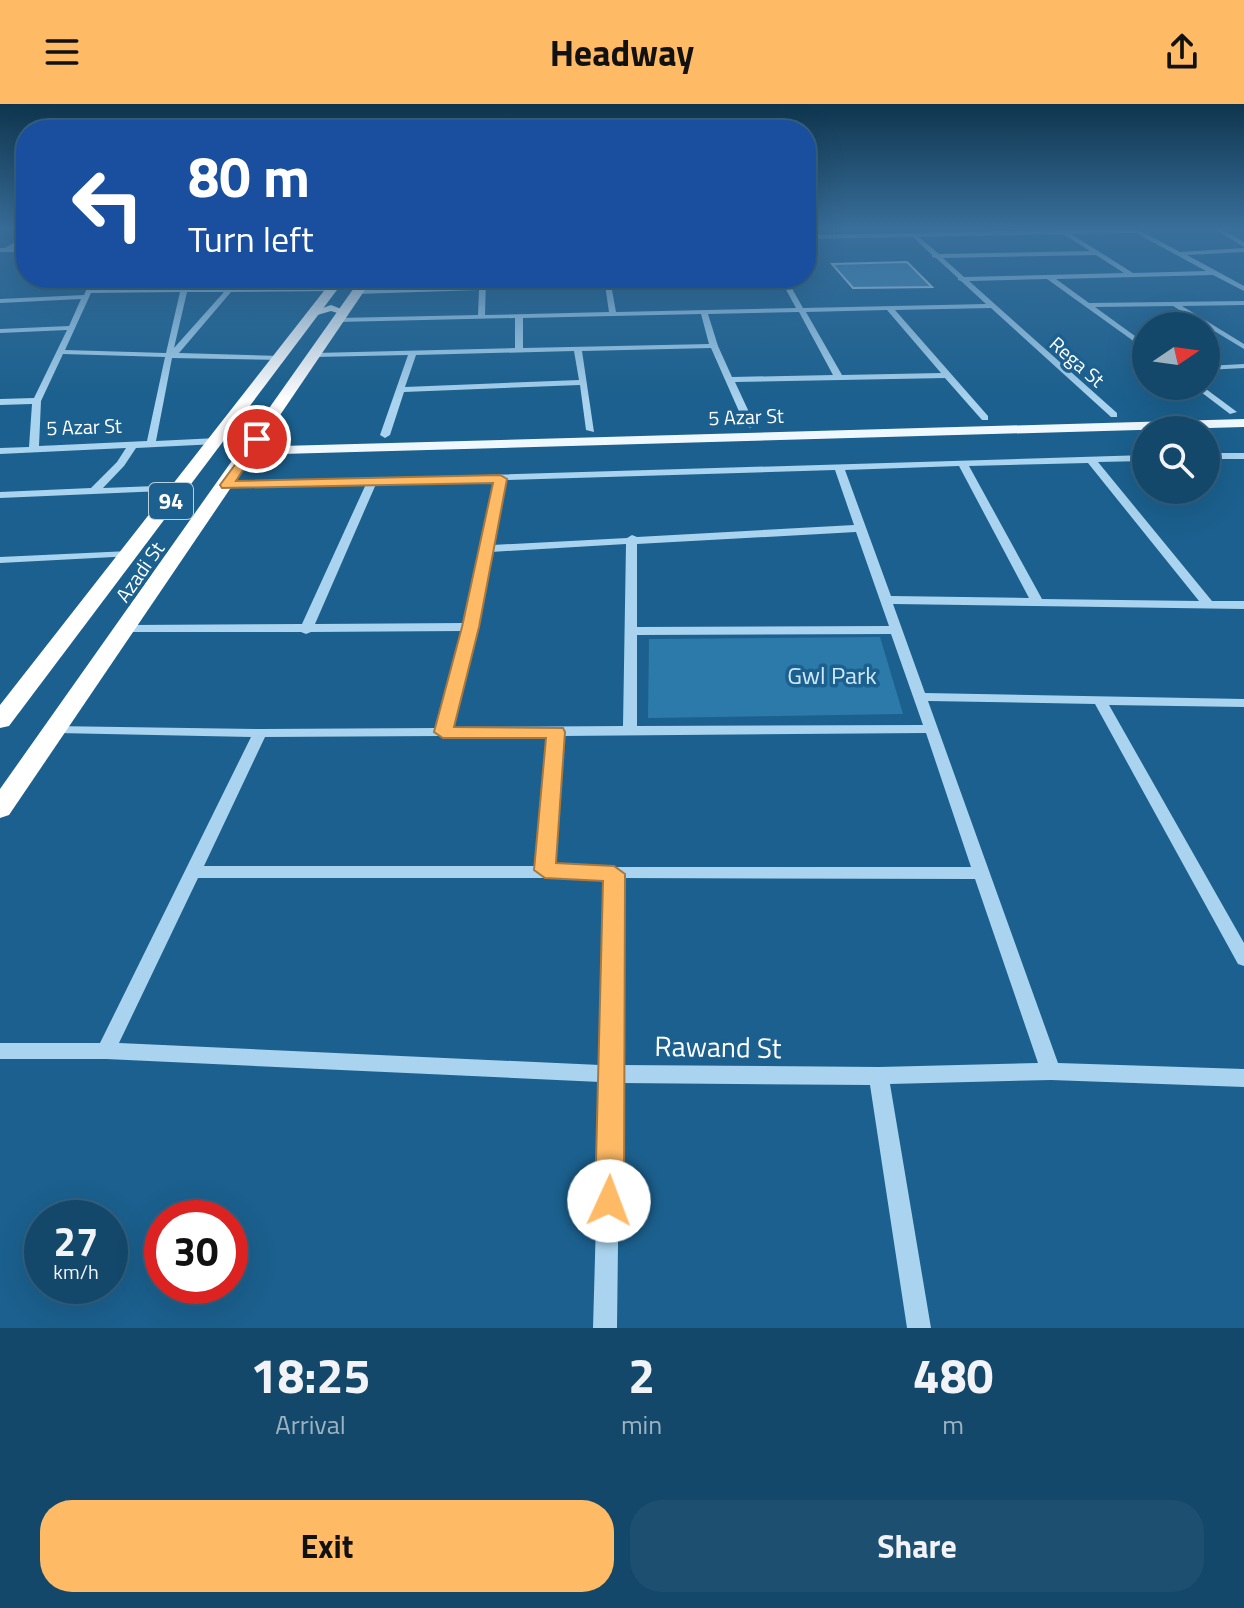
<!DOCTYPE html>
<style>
:root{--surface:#14486a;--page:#1d4f70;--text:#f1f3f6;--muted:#9db2c1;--line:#33607e;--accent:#ffba66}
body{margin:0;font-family:"Titillium Web",sans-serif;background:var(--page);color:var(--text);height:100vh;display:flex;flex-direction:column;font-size:30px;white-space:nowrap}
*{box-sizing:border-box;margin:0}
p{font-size:26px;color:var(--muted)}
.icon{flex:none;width:44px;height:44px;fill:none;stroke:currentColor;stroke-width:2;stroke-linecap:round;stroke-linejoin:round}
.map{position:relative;height:1224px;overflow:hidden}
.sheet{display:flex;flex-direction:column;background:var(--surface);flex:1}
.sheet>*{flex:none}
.banner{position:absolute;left:16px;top:16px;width:800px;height:168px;border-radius:32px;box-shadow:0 8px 32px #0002,0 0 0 2px var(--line);background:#1a4fa0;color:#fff;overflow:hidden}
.needle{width:52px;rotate:77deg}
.fabs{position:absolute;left:1132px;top:208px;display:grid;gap:16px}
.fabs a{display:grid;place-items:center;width:88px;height:88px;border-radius:50%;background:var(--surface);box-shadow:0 8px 32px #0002,0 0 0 2px var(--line);font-size:40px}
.speed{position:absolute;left:24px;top:1096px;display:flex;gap:16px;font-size:40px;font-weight:700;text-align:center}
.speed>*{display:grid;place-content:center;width:104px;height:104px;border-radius:50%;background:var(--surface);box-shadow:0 8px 32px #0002,0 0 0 2px var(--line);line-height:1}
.speed small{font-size:20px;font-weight:400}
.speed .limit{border:12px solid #d22;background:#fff;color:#111}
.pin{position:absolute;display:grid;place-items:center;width:68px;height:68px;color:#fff;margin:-34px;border:4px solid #fff;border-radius:50%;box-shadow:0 2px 8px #0007}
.me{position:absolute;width:88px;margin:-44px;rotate:2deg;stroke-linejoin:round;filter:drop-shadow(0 0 6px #0008)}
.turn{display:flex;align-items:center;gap:28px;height:168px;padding:0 40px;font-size:36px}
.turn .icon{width:104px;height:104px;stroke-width:2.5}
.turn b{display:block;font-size:56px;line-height:68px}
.eta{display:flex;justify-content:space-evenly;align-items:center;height:136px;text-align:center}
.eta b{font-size:48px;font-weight:700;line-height:56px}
.button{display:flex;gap:16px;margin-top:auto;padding:16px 40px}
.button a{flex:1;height:92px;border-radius:32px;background:var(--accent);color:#111;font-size:32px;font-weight:700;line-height:92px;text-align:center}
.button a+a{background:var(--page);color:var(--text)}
header{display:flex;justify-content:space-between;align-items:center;height:104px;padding:0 40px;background:var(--accent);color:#111;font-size:36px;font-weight:700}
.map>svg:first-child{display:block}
</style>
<header><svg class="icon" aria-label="menu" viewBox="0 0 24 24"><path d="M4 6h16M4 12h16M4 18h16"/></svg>Headway<svg class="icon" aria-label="share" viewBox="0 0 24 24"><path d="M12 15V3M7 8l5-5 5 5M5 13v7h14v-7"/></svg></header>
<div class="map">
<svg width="1244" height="1224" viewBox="0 0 1244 1224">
<rect width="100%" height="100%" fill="#1b608e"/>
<!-- green -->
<polygon fill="#2b7aaa" points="880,533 903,610 648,614 649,535"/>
<!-- building -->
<polygon fill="#488db8" stroke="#cfe9fa" stroke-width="2" points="907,158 932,183 853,184 832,160"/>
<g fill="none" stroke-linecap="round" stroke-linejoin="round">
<!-- minor -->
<g fill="#a9d3ee" fill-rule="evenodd">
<path d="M1064,126H1139L1180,148L1244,144V148L1187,151L1244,182V187L1213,171L1056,175L1089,199L1244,197V201L1182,202L1244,240V245L1173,202L1095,203L1146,240V246L1047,175L969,177L1117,309V313H1111L991,204L895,206L988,312V316H982L945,274L735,278L755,321L750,324L745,321L711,244L582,247L594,328L586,326L580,281L404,288L390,331L385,334L380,331L408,251L315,253L311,251L315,249L515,244V214L338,218L334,216L338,214L478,211L479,186L357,190L354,188L357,186L479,182L480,174H486L485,211L609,208L604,174H610L612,182L781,176L780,174H786L803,204L986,200L961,177L958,176V174L936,154L932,153V151L913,133L806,135V131ZM1136,129L1206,167L1133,169L1071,130ZM1063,130L1090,147L939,150L919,133ZM1096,151L1124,169L964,173L943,154ZM783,180L796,204L616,208L612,186ZM887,206L941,269L842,271L806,208ZM799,208L833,271L732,273L718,242L708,210ZM701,210L709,240L523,244V214ZM574,247L579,276L405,283L416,251Z"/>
<polygon points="1216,126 1223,126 1244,138 1244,143"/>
<polygon points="26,131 26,136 13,144 26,144 26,148 0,148 0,144 5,144"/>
<path d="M92,174H98L93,185L182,184L190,174H197L189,184L331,183L334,185L331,187L231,188L179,249L281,252L285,254L284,256L172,254L156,337L217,334L222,337L217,340L136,344L124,362L103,384L182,381L186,382V386L0,394V388L91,384L117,358L126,344L0,350V344L29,343L32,300L0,301V295L34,294L67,226L0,229V225L69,222L81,195L0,199V195L84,191ZM180,188L166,249L65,246L91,189ZM187,188H224L174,244ZM63,250L165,253L147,337L39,342L41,297Z"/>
<polygon points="1244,260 1244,264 1206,266 1206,262"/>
<polygon points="1193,282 1202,282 1237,308 1230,310"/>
<rect x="1206" y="349" width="38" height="6"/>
<path d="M1146,351V357L1098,358L1212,497H1244V505L893,500L925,589L1244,595V603L1109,601L1244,839V862L1238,860L1095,600L928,597L1058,959L1244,965V983L1051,976L890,980L931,1224H907L870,981L620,979L617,1224H593L600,978L106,955H0V939H100L251,633L57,629L50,625L52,622L260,625L437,624L463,527L311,528L306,530L301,528H124L122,525L124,522L128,521L302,520L366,380L227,384L222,381L223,379ZM1088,359L1199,497L1042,495L969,362ZM959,362L1029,494L891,492L845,366ZM835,366L854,421L637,433L632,431L627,434L492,441L505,376ZM495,376L465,519L315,520L376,380ZM856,428L889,522L637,523V440ZM626,440L623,622L451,623L476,523L491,448ZM891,530L923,621L637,622V531ZM926,629L971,763H554L563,632ZM443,632H549L537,762H204L265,633ZM198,774H606L600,961L119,939ZM622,774L975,775L1038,959L879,963L620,961Z"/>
<polygon points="129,447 133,448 133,452 0,459 0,453"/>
</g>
<!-- major -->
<g fill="#f0f8ff" fill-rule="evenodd">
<polygon points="331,201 349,208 344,211 331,207 314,212 309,209"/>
<polygon points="1244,315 1244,323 249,351 242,347 249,343"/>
</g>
<!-- highway -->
<g fill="#fff" fill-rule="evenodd">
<polygon points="334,174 346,174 9,622 0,624 0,601"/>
<polygon points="361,174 373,174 9,711 0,714 0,685"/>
</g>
</g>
<!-- sky -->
<linearGradient id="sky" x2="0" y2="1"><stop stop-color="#0f354e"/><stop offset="0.42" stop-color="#396f9b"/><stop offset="1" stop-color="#396f9b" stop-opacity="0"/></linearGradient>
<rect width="1244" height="297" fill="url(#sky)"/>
<!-- route -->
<polygon fill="#ffba66" stroke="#a67942" stroke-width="2" points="257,331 263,335 236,377 500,371 507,375 479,523 454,623 563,624 565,628 556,759 614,762 625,770 624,1097 619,1107 609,1111 599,1107 595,1097 603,777 545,774 534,766 546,634 443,634 434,628 462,523 493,379 222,384 220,381"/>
<g text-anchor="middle" stroke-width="7" stroke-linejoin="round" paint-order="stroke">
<!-- far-street labels -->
<g font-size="20" fill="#fff" stroke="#1b608e">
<text transform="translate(1077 258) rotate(41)" y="7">Rega St</text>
<text transform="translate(746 313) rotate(-2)" y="7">5 Azar St</text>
<text transform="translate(84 323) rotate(-2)" y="7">5 Azar St</text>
<text transform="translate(140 468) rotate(-55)" y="7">Azadi St</text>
</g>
<!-- shield labels -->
<rect fill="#1b608e" stroke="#bbcfdd" stroke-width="2" x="149" y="379" width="44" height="36" rx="6"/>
<g font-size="22" font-weight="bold" fill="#fff">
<text x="171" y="405">94</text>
</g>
<!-- park labels -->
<g font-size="24" fill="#cfe9fa" stroke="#1b608e">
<text x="832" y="580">Gwl Park</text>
</g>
<!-- near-street labels -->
<g font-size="28" fill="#fff" stroke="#1b608e">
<text transform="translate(718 943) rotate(1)" y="10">Rawand St</text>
</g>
</g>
</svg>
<div class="fabs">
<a><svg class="needle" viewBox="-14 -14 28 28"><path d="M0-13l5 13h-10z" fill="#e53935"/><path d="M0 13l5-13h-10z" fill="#9db2c1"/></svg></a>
<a><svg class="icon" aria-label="search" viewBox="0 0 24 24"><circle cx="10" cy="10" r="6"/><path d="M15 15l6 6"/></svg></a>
</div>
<div class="speed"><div>27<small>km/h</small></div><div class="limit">30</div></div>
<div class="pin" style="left:257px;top:335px;background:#d93025"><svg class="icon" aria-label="arrive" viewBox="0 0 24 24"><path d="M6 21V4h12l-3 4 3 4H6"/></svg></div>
<svg class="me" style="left:609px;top:1097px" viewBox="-20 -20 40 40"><circle r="19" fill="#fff"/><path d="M0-13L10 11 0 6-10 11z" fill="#ffba66"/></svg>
<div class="banner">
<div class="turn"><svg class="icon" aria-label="left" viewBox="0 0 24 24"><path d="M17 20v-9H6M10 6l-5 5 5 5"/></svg><div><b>80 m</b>Turn left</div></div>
</div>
</div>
<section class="sheet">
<div class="eta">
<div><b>18:25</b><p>Arrival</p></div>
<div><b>2</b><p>min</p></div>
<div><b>480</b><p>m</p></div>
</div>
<div class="button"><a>Exit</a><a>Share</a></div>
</section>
